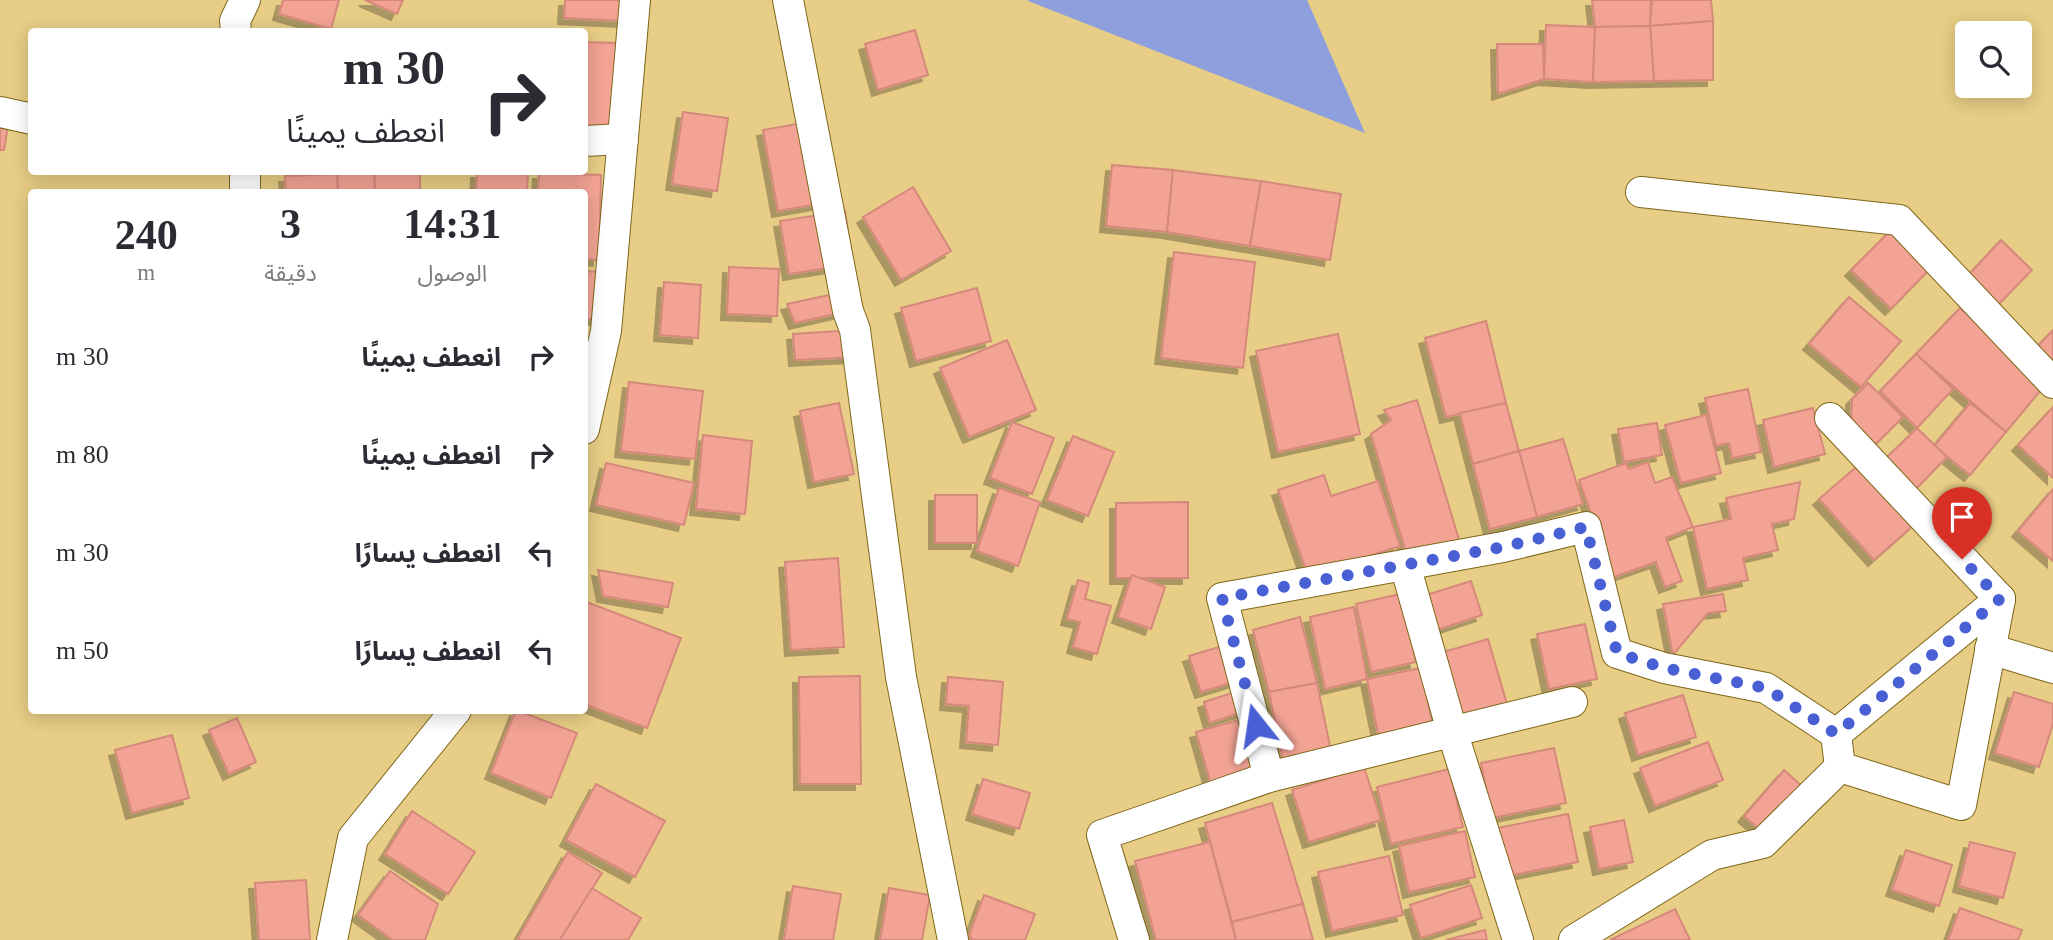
<!DOCTYPE html>
<html lang="ar">
<meta charset="utf-8">
<style>
:root{--surface:#fff;--page:#f2f2f3;--text:#2b2b33;--muted:#7c7c81}
body{margin:0;font-family:"Times New Roman","Noto Sans Arabic",serif;background:var(--page);color:var(--text);direction:rtl;height:100vh;display:flex;flex-direction:column;font-size:26px;white-space:nowrap}
*{box-sizing:border-box;margin:0}
p{font-size:23px;color:var(--muted)}
.icon{flex:none;width:38px;height:38px;fill:none;stroke:currentColor;stroke-width:2;stroke-linecap:round;stroke-linejoin:round}
.map{position:relative;flex:1;overflow:hidden;direction:ltr}
.sheet{position:absolute;left:28px;top:189px;width:560px;height:525px;display:flex;flex-direction:column;background:var(--surface);border-radius:7px;box-shadow:0 4px 18px #0003;direction:rtl}
.sheet>*{flex:none}
.hud{position:absolute;left:28px;top:28px;width:560px;height:147px;border-radius:7px;box-shadow:0 4px 18px #0003;direction:rtl;background:#fff;color:var(--text);overflow:hidden}
.buttons{position:absolute;left:1955px;top:21px;display:grid;gap:14px}
.buttons a{display:grid;place-items:center;width:77px;height:77px;border-radius:7px;background:var(--surface);box-shadow:0 4px 18px #0003;font-size:35px}
.pin{position:absolute;display:grid;place-items:center;width:60px;height:60px;color:#fff;margin:-72px -30px;border-radius:50% 50% 50% 0;rotate:-45deg;box-shadow:0 0 7px #0007}
.pin .icon{rotate:45deg}
.me{position:absolute;width:77px;margin:-38px;rotate:345deg;stroke-linejoin:round;filter:drop-shadow(0 0 5px #0008)}
.turn{display:flex;align-items:center;gap:24px;height:147px;padding:0 28px;font-size:32px}
.turn .icon{width:91px;height:91px;stroke-width:2.5}
.turn b{display:block;font-size:49px;line-height:60px}
.eta{display:flex;justify-content:space-evenly;align-items:center;height:119px;text-align:center}
.eta b{font-size:42px;font-weight:600;line-height:49px}
ul{padding:0;list-style:none}
li{display:flex;align-items:center;gap:21px;height:98px;padding:0 28px}
li div{flex:1}
li b{display:block;font-size:26px}
li em{font-style:normal}
.map>svg:first-child{display:block}
</style>
<div class="map">
<svg width="2053" height="940" viewBox="0 0 2053 940">
<defs>
<filter id="shadow"><feDropShadow dx="-6" dy="6" stdDeviation="0" flood-color="#0004"/></filter>
</defs>
<rect width="100%" height="100%" fill="#e7cd85"/>
<!-- green -->
<polygon fill="#8da0dd" points="1028,0 1307,0 1365,133 1028,1"/>
<!-- building -->
<g fill="#f3a394" stroke="#d5897b" stroke-width="2" filter="url(#shadow)">
<polygon points="283,0 339,0 331,29 279,14"/>
<polygon points="365,0 403,0 397,14"/>
<polygon points="565,0 623,0 622,21 564,18"/>
<polygon points="1592,0 1651,0 1650,26 1595,27"/>
<polygon points="1652,0 1711,0 1713,21 1650,26"/>
<polygon points="1713,21 1713,80 1654,81 1650,26"/>
<polygon points="1546,25 1595,27 1593,82 1544,79"/>
<polygon points="1650,26 1654,81 1593,82 1595,27"/>
<polygon points="915,30 928,75 878,90 865,44"/>
<polygon points="584,42 616,43 613,133 584,131"/>
<polygon points="1497,44 1543,44 1544,79 1498,94"/>
<polygon points="0,100 12,102 4,150 0,150"/>
<polygon points="683,112 728,118 717,191 672,184"/>
<polygon points="820,120 835,201 778,211 763,130"/>
<polygon points="1112,165 1173,170 1167,232 1106,226"/>
<polygon points="1173,170 1261,181 1250,246 1167,232"/>
<polygon points="374,172 420,172 420,192 375,192"/>
<polygon points="374,172 375,192 338,192 337,174"/>
<polygon points="477,172 528,172 527,192 476,192"/>
<polygon points="539,173 601,175 599,260 584,259 584,192 538,192"/>
<polygon points="337,174 338,192 286,192 285,176"/>
<polygon points="1261,181 1341,194 1330,260 1250,246"/>
<polygon points="913,187 951,251 901,280 863,217"/>
<polygon points="845,211 853,264 789,274 780,221"/>
<polygon points="1891,230 1930,269 1891,309 1851,270"/>
<polygon points="2001,240 2032,270 1995,308 1964,280"/>
<polygon points="1174,252 1255,262 1243,368 1161,358"/>
<polygon points="729,267 779,269 777,316 727,314"/>
<polygon points="584,271 599,272 601,319 584,319"/>
<polygon points="664,282 701,285 698,338 660,335"/>
<polygon points="977,288 991,341 916,361 901,308"/>
<polygon points="848,291 848,311 795,323 787,304"/>
<polygon points="1849,297 1901,341 1861,387 1809,344"/>
<polygon points="1960,308 2045,385 2006,432 1916,354"/>
<polygon points="1486,321 1506,403 1446,417 1425,338"/>
<polygon points="855,330 856,357 795,360 793,334"/>
<polygon points="2053,330 2053,369 2033,351"/>
<polygon points="1338,334 1360,434 1278,452 1256,351"/>
<polygon points="1007,340 1036,410 969,437 940,368"/>
<polygon points="1916,354 1953,389 1917,428 1880,391"/>
<polygon points="629,382 703,391 695,459 621,451"/>
<polygon points="1868,383 1903,417 1872,448 1851,423 1852,399"/>
<polygon points="1748,389 1761,452 1732,458 1729,443 1716,446 1705,398"/>
<polygon points="1417,400 1460,543 1407,556 1371,434 1391,420 1384,410"/>
<polygon points="839,403 854,474 814,482 800,411"/>
<polygon points="1506,403 1519,451 1473,464 1460,413"/>
<polygon points="1970,403 2006,432 1970,475 1934,446"/>
<polygon points="2053,407 2053,478 2018,445"/>
<polygon points="1813,408 1825,454 1774,467 1763,420"/>
<polygon points="1706,415 1721,473 1681,483 1665,425"/>
<polygon points="1012,422 1054,438 1032,494 990,478"/>
<polygon points="1657,423 1662,455 1624,462 1618,429"/>
<polygon points="1917,428 1947,457 1913,492 1882,462"/>
<polygon points="703,435 752,441 745,514 696,509"/>
<polygon points="1073,436 1114,452 1088,516 1047,500"/>
<polygon points="1563,439 1583,504 1537,517 1519,451"/>
<polygon points="1519,451 1537,517 1490,529 1473,464"/>
<polygon points="1648,462 1655,483 1672,477 1693,527 1666,538 1682,581 1665,587 1656,562 1614,577 1579,480 1626,463 1629,469"/>
<polygon points="1862,462 1915,524 1874,560 1819,499"/>
<polygon points="606,463 694,483 684,525 596,505"/>
<polygon points="1324,475 1331,496 1378,481 1400,546 1308,576 1278,490"/>
<polygon points="1800,482 1794,519 1772,524 1778,550 1743,558 1748,580 1707,589 1693,527 1731,519 1726,498"/>
<polygon points="999,488 1040,502 1018,566 977,551"/>
<polygon points="2053,489 2053,561 2018,531"/>
<rect x="935" y="495" width="42" height="48"/>
<polygon points="1188,502 1188,578 1116,578 1116,503"/>
<polygon points="838,558 844,647 791,650 785,562"/>
<polygon points="598,570 673,583 668,607 603,596"/>
<polygon points="1132,575 1165,587 1151,629 1118,617"/>
<polygon points="1078,580 1089,583 1085,599 1111,606 1097,654 1073,647 1080,622 1067,619"/>
<polygon points="1471,581 1482,615 1431,632 1420,597"/>
<polygon points="1400,594 1416,662 1371,672 1356,604"/>
<polygon points="1723,594 1726,611 1708,613 1673,655 1663,604"/>
<polygon points="584,601 681,638 647,728 584,704"/>
<polygon points="1354,607 1367,679 1325,689 1310,617"/>
<polygon points="1300,617 1317,683 1269,692 1253,630"/>
<polygon points="1585,624 1597,679 1549,689 1537,634"/>
<polygon points="1488,639 1509,711 1461,724 1440,653"/>
<polygon points="1229,644 1240,680 1201,692 1189,656"/>
<polygon points="1421,668 1434,732 1380,743 1367,679"/>
<polygon points="860,676 861,784 800,784 799,677"/>
<polygon points="948,677 1003,682 998,745 966,742 969,706 946,704"/>
<polygon points="1317,683 1332,756 1284,765 1269,692"/>
<polygon points="1238,691 1245,711 1210,723 1204,702"/>
<polygon points="2014,692 2053,704 2053,724 2039,767 1995,753"/>
<polygon points="1683,695 1696,737 1638,755 1625,713"/>
<polygon points="516,710 577,733 551,798 491,773"/>
<polygon points="1249,717 1265,773 1212,788 1196,732"/>
<polygon points="237,718 256,762 229,774 209,730"/>
<polygon points="172,735 189,798 132,813 115,750"/>
<polygon points="1708,742 1723,780 1655,806 1640,768"/>
<polygon points="1554,748 1566,803 1492,818 1481,763"/>
<polygon points="1364,767 1381,820 1309,842 1292,790"/>
<polygon points="1449,769 1463,827 1391,844 1377,787"/>
<polygon points="1784,770 1816,799 1776,844 1744,816"/>
<polygon points="983,779 1030,793 1019,829 972,814"/>
<polygon points="596,784 665,821 635,877 566,840"/>
<polygon points="1272,803 1303,904 1232,922 1205,823"/>
<polygon points="412,811 475,852 448,894 385,854"/>
<polygon points="1568,814 1578,862 1508,876 1498,828"/>
<polygon points="1624,820 1633,862 1599,869 1590,827"/>
<polygon points="1465,831 1475,877 1409,892 1399,846"/>
<polygon points="1210,842 1236,940 1156,940 1135,861"/>
<polygon points="1970,842 2015,853 2003,898 1959,886"/>
<polygon points="1906,850 1952,865 1939,906 1892,890"/>
<polygon points="568,852 602,873 560,940 517,940"/>
<polygon points="1389,856 1403,915 1332,931 1318,872"/>
<polygon points="390,871 438,904 425,940 393,940 358,915"/>
<polygon points="306,880 310,940 259,940 255,883"/>
<polygon points="1471,885 1482,918 1421,938 1410,905"/>
<polygon points="793,886 841,894 833,940 784,940"/>
<polygon points="592,888 641,918 628,940 560,940"/>
<polygon points="889,888 930,895 922,940 880,940"/>
<polygon points="984,895 1035,914 1025,940 973,940 969,936"/>
<polygon points="1303,904 1313,940 1236,940 1232,922"/>
<polygon points="1960,908 2022,930 2018,940 1948,940"/>
<polygon points="1675,909 1690,940 1610,940"/>
<polygon points="1485,930 1487,940 1446,940"/>
</g>
<g fill="none" stroke-linecap="round" stroke-linejoin="round">
<!-- minor casing -->
<g stroke="#7e671a" stroke-width="32">
<g id="minor">
<polyline points="788,0 848,311 855,330 901,677 953,940"/>
<polyline points="236,32 235,21 245,0"/>
<polyline points="0,112 32,119"/>
<polyline points="584,141 623,139"/>
<polyline points="245,192 245,172"/>
<polyline points="1641,192 1899,220 2053,383"/>
<polyline points="1830,418 2000,599"/>
<polyline points="584,429 606,331 635,0"/>
<polyline points="1405,565 1452,731 1518,940"/>
<polyline points="1990,649 2053,668"/>
<polyline points="1840,767 1961,805 2000,599"/>
<polyline points="1269,777 1222,598 1503,547 1586,527 1617,653 1664,668 1766,688 1836,734 2000,599"/>
<polyline points="332,940 353,838 456,710"/>
<polyline points="1134,940 1102,835 1269,777 1572,702"/>
<polyline points="1574,940 1712,855 1763,843 1840,767 1836,734"/>
</g>
</g>
<!-- minor -->
<use href="#minor" stroke="#fff" stroke-width="30"/>
</g>
<g fill="none" stroke-linecap="round" stroke-linejoin="round">
<!-- route -->
<polyline stroke="#4960d4" stroke-width="12" stroke-dasharray="0 21.6" points="1256,725 1222,598 1503,547 1586,527 1617,653 1664,668 1766,688 1836,734 2000,599 1962,559"/>
</g>
</svg>
<div class="buttons">
<a><svg class="icon" aria-label="search" viewBox="0 0 24 24"><circle cx="10" cy="10" r="6"/><path d="M15 15l6 6"/></svg></a>
</div>
<div class="pin" style="left:1962px;top:559px;background:#d93025"><svg class="icon" aria-label="arrive" viewBox="0 0 24 24"><path d="M6 21V4h12l-3 4 3 4H6"/></svg></div>
<svg class="me" style="left:1256px;top:725px" viewBox="-20 -20 40 40"><path d="M0-17L14 15 0 8-14 15z" fill="#4960d4" stroke="#fff" stroke-width="4"/></svg>
<div class="hud">
<div class="turn"><svg class="icon" aria-label="right" viewBox="0 0 24 24"><path d="M7 20v-9h11M14 6l5 5-5 5"/></svg><div><b>30 m</b>انعطف يمينًا</div></div>
</div>
<section class="sheet">
<div class="eta">
<div><b>14:31</b><p>الوصول</p></div>
<div><b>3</b><p>دقيقة</p></div>
<div><b>240</b><p>m</p></div>
</div>
<ul>
<li><svg class="icon" aria-label="right" viewBox="0 0 24 24"><path d="M7 20v-9h11M14 6l5 5-5 5"/></svg><div><b>انعطف يمينًا</b></div><em>30 m</em></li>
<li><svg class="icon" aria-label="right" viewBox="0 0 24 24"><path d="M7 20v-9h11M14 6l5 5-5 5"/></svg><div><b>انعطف يمينًا</b></div><em>80 m</em></li>
<li><svg class="icon" aria-label="left" viewBox="0 0 24 24"><path d="M17 20v-9H6M10 6l-5 5 5 5"/></svg><div><b>انعطف يسارًا</b></div><em>30 m</em></li>
<li><svg class="icon" aria-label="left" viewBox="0 0 24 24"><path d="M17 20v-9H6M10 6l-5 5 5 5"/></svg><div><b>انعطف يسارًا</b></div><em>50 m</em></li>
</ul>
</section>
</div>
